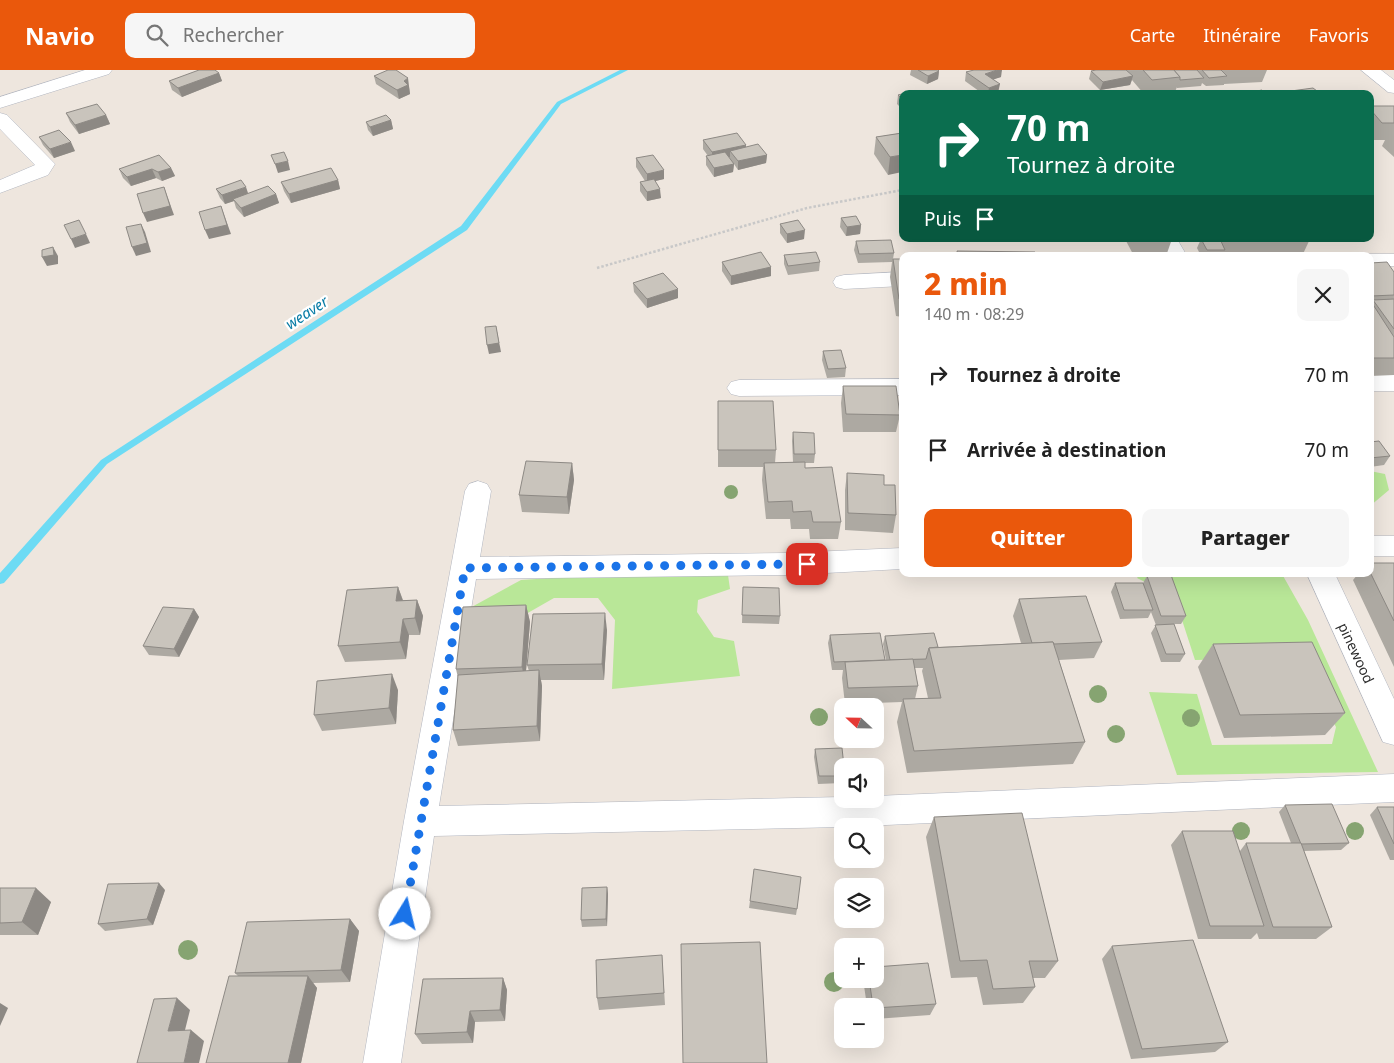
<!DOCTYPE html>
<html lang="fr">
<meta charset="utf-8">
<style>
:root{--surface:#fff;--page:#f6f6f6;--text:#222;--muted:#767676;--accent:#ea580c}
body{margin:0;font-family:"Noto Sans",sans-serif;background:var(--page);color:var(--text);height:100vh;display:flex;flex-direction:column;font-size:19px;white-space:nowrap}
*{box-sizing:border-box;margin:0}
p{font-size:16px;color:var(--muted)}
.icon{flex:none;width:28px;height:28px;fill:none;stroke:currentColor;stroke-width:2;stroke-linecap:round;stroke-linejoin:round}
.map{position:relative;flex:1;overflow:hidden}
.details{position:absolute;left:899px;top:182px;width:475px;height:325px;display:flex;flex-direction:column;background:var(--surface);border-radius:10px;box-shadow:0 5px 20px #0002}
.details>*{flex:none}
.hud{position:absolute;left:899px;top:20px;width:475px;height:152px;border-radius:10px;box-shadow:0 5px 20px #0002;background:#0b6e4f;color:#fff;overflow:hidden}
.needle{width:32px;rotate:292deg}
.buttons{position:absolute;left:834px;top:628px;display:grid;gap:10px}
.buttons a{display:grid;place-items:center;width:50px;height:50px;border-radius:10px;background:var(--surface);box-shadow:0 5px 20px #0002;font-size:25px}
.pin{position:absolute;display:grid;place-items:center;width:42px;height:42px;color:#fff;margin:-21px;border-radius:10px;box-shadow:0 2px 8px #0006}
.me{position:absolute;width:55px;margin:-28px;rotate:9deg;stroke-linejoin:round;filter:drop-shadow(0 0 4px #0008)}
.turn{display:flex;align-items:center;gap:18px;height:105px;padding:0 25px;font-size:22px}
.turn .icon{width:65px;height:65px;stroke-width:2.5}
.turn b{display:block;font-size:35px;line-height:42px}
.then{display:flex;align-items:center;height:48px;padding:0 25px;background:#0003;gap:10px;font-size:19px}
.round{display:grid;place-items:center;flex:none;width:52px;height:52px;border-radius:10px;background:var(--page)}
.head{display:flex;align-items:center;justify-content:space-between;height:85px;padding:0 25px}
h1{font-size:30px;font-weight:800;line-height:38px;color:var(--accent)}
.primary-button{display:flex;gap:10px;margin-top:auto;padding:10px 25px}
.primary-button a{flex:1;height:58px;border-radius:10px;background:var(--accent);color:#fff;font-size:20px;font-weight:800;line-height:58px;text-align:center}
.primary-button a+a{background:var(--page);color:var(--text)}
ul{padding:0;list-style:none}
li{display:flex;align-items:center;gap:15px;height:75px;padding:0 25px}
li div{flex:1}
li b{display:block;font-size:19px}
li em{font-style:normal}
header{display:flex;align-items:center;gap:30px;box-sizing:border-box;height:70px;padding:0 25px;background:var(--accent);color:#fff}
header strong{font-size:24px}
nav{display:flex;gap:28px;margin-inline-start:auto;font-size:18px}
.search{width:350px;height:45px;background:var(--page);display:flex;align-items:center;gap:12px;box-sizing:border-box;padding:0 18px;border-radius:10px;color:var(--muted);font-size:19px}
.map>svg:first-child{display:block}
</style>
<header>
<strong>Navio</strong>
<div class="search"><svg class="icon" aria-label="search" viewBox="0 0 24 24"><circle cx="10" cy="10" r="6"/><path d="M15 15l6 6"/></svg>Rechercher</div>
<nav><a>Carte</a><a>Itinéraire</a><a>Favoris</a></nav>
</header>
<div class="map">
<svg width="1394" height="993" viewBox="0 0 1394 993">
<rect width="100%" height="100%" fill="#eee6de"/>
<!-- green -->
<g fill="#b9e798">
<polygon points="1370,401 1385,404 1389,420 1370,436"/>
<polygon points="1140,504 1282,504 1308,550 1378,702 1177,705 1149,622 1197,624 1212,675 1332,674 1336,657 1299,588 1195,590 1182,550 1147,513 1137,508"/>
<polygon points="728,505 730,519 698,530 697,542 714,567 734,571 740,606 612,619 615,550 598,528 554,528 519,548 468,539 521,510 583,506"/>
</g>
<g fill="none" stroke-linecap="round" stroke-linejoin="round">
<!-- stream -->
<polygon fill="#6ddbf4" fill-rule="evenodd" points="620,0 628,0 561,34 467,160 107,394 4,513 0,514 0,503 101,390 461,156 557,32"/>
<!-- street casing -->
<g stroke="#b2b6c0" stroke-width="1">
<g id="street">
<polygon points="85,0 112,0 109,4 0,38 0,27"/>
<polygon points="1361,0 1381,0 1394,10 1394,23 1388,22"/>
<polygon points="0,43 7,45 55,94 48,105 0,123 0,110 35,95 0,59"/>
<polygon points="1157,169 1177,169 1187,186 1166,186"/>
<polygon points="1370,184 1394,184 1394,196 1370,196 1370,186 1362,186"/>
<polygon points="902,202 902,216 844,219 836,217 833,212 836,207 844,205"/>
<rect x="1370" y="305" width="24" height="16"/>
<polygon points="902,309 902,325 739,326 731,324 727,318 731,312 739,310"/>
<polygon points="478,411 487,414 491,421 480,487 788,483 902,478 902,499 788,505 476,509 439,736 842,727 875,729 875,726 1394,704 1394,732 842,757 434,766 401,993 363,993 404,751 465,421 469,414"/>
<rect x="1370" y="466" width="24" height="20"/>
<polygon points="1307,504 1335,504 1394,629 1394,675 1383,672"/>
</g>
</g>
<!-- path -->
<polyline stroke="#c8c8c8" stroke-width="2.5" stroke-dasharray="2.5 2" stroke-linecap="butt" points="597,198 807,138 902,120"/>
<!-- street -->
<use href="#street" fill="#fff" fill-rule="evenodd"/>
</g>
<!-- trees -->
<g fill="#86a471">
<circle cx="731" cy="422" r="7"/>
<circle cx="1098" cy="624" r="9"/>
<circle cx="819" cy="647" r="9"/>
<circle cx="1191" cy="648" r="9"/>
<circle cx="1116" cy="664" r="9"/>
<circle cx="1241" cy="761" r="9"/>
<circle cx="1355" cy="761" r="9"/>
<circle cx="188" cy="880" r="10"/>
<circle cx="834" cy="912" r="10"/>
</g>
<!-- wall -->
<g fill="#ada9a2" fill-rule="evenodd">
<polygon points="911,0 938,0 939,1 938,9 927,14 910,5"/>
<polygon points="1127,0 1267,0 1262,12 1224,14 1224,15 1206,16 1202,13 1201,16 1177,18 1177,17 1174,24 1144,24 1132,10 1130,15 1100,20 1089,9 1091,1 1127,1"/>
<polygon points="966,2 1001,7 993,9 998,23 995,24 983,24 965,11"/>
<polygon points="219,3 222,11 182,27 172,20 169,11"/>
<polygon points="374,6 409,17 410,24 399,29 376,14"/>
<polygon points="902,24 902,39 897,34 898,25"/>
<polygon points="1370,36 1394,36 1394,87 1382,76 1385,70 1373,70 1371,68 1370,69"/>
<polygon points="66,43 106,45 110,54 79,64 70,52"/>
<polygon points="391,50 393,59 373,66 368,60 366,52"/>
<polygon points="902,63 888,105 874,84 876,67"/>
<polygon points="39,67 75,81 54,88 43,75"/>
<polygon points="703,70 746,75 746,77 767,85 766,93 738,100 734,94 733,102 714,107 706,95 706,86 708,86 703,79"/>
<polygon points="636,88 664,109 655,111 661,128 647,131 640,121 640,112 645,111 636,97"/>
<polygon points="171,98 175,106 162,111 156,108 131,116 123,108 119,99"/>
<polygon points="338,110 340,119 291,133 284,121 281,112"/>
<polygon points="216,119 248,123 276,124 279,133 244,147 236,138 234,131 225,134 220,128"/>
<polygon points="841,148 861,155 860,164 846,166 840,157"/>
<polygon points="780,154 804,169 787,173 780,163"/>
<polygon points="1125,169 1172,169 1166,186 1134,186"/>
<polygon points="1201,169 1310,169 1302,186 1201,186 1197,178"/>
<polygon points="856,171 894,183 893,189 902,189 902,247 896,246 890,207 892,192 858,193 854,180"/>
<polygon points="784,185 820,192 819,201 788,205 784,194"/>
<polygon points="722,192 771,197 771,206 731,215 722,201"/>
<polygon points="1370,193 1394,202 1394,305 1370,306"/>
<polygon points="633,213 678,228 647,238 634,222"/>
<polygon points="823,281 846,298 845,307 827,308 822,290"/>
<polygon points="843,316 900,345 896,362 843,362 841,333"/>
<polygon points="718,331 776,380 775,393 793,392 792,371 793,362 815,384 814,393 805,393 805,398 841,452 838,469 810,469 809,459 791,459 790,449 766,449 762,410 763,397 718,397"/>
<polygon points="1370,372 1390,386 1384,395 1370,397"/>
<polygon points="572,393 574,410 569,444 522,442 519,425"/>
<polygon points="847,403 884,415 896,445 893,463 845,460 845,420"/>
<polygon points="1370,493 1394,493 1394,597 1353,510 1358,504 1370,504"/>
<polygon points="1147,506 1186,546 1181,554 1174,554 1185,584 1180,592 1161,592 1151,563 1156,555 1151,542 1148,548 1120,549 1111,522 1115,513 1143,513"/>
<polygon points="398,517 403,530 417,530 423,546 420,565 409,565 406,589 345,592 338,576"/>
<polygon points="743,517 780,546 779,554 742,553"/>
<path d="M1019,529L1102,572L1094,588L1059,590L1085,672L1073,694L907,703L897,652L902,632L845,634L842,608L843,600H832L828,573L830,565L885,590H886L883,574L885,566L938,577L1021,573L1013,546ZM915,598H923L922,601L928,628L915,629L918,616Z"/>
<polygon points="526,535 530,552 526,601 529,601 527,595 607,560 604,610 541,610 542,616 540,671 458,676 453,660 458,608 456,599"/>
<polygon points="194,539 199,547 179,587 149,585 143,576"/>
<polygon points="1213,574 1345,643 1325,665 1224,668 1198,597"/>
<polygon points="398,620 396,654 322,661 314,645"/>
<polygon points="815,679 842,696 842,713 818,714 814,687"/>
<polygon points="1285,735 1349,773 1341,780 1304,781 1332,857 1316,869 1259,869 1257,863 1251,869 1198,869 1171,775 1182,761 1240,781 1246,773 1291,773 1279,742"/>
<polygon points="1377,737 1394,737 1394,790 1390,790 1370,745"/>
<polygon points="934,747 1058,891 1045,908 1033,908 1035,917 1023,933 983,935 977,907 951,908 926,767"/>
<polygon points="607,817 608,824 607,856 582,857 581,850"/>
<polygon points="0,818 51,832 38,865 0,865"/>
<polygon points="165,820 153,855 105,861 98,854"/>
<polygon points="750,831 797,839 796,845 749,838"/>
<polygon points="350,849 359,861 350,912 313,913 317,918 301,993 206,993 238,906 235,903"/>
<polygon points="1112,876 1228,972 1215,982 1131,989 1102,889"/>
<polygon points="662,885 665,935 599,940 597,928"/>
<polygon points="503,908 507,920 505,951 475,952 473,973 422,974 415,964"/>
<polygon points="863,909 875,909 936,934 930,945 875,949 875,936 867,936"/>
</g>
<!-- shaded-wall -->
<g fill="#8d8984">
<polygon points="997,0 1002,0 1001,7 983,13 985,4"/>
<polygon points="939,1 938,9 927,14 928,6"/>
<polygon points="219,3 222,11 182,27 178,18"/>
<polygon points="1133,6 1130,15 1100,20 1103,12"/>
<polygon points="408,8 410,24 399,29 397,20 404,11"/>
<polygon points="1000,14 998,23 995,24 988,24 989,18"/>
<polygon points="106,45 110,54 79,64 75,55"/>
<polygon points="391,50 393,59 373,66 370,57"/>
<polygon points="71,72 75,81 54,88 50,79"/>
<polygon points="746,75 746,83 730,81 730,87 712,91 712,82"/>
<polygon points="767,85 766,93 738,100 738,91"/>
<polygon points="902,85 902,102 888,105 890,87"/>
<polygon points="288,91 290,100 278,103 275,94"/>
<polygon points="734,94 733,102 714,107 714,98"/>
<polygon points="171,98 175,106 162,111 158,102"/>
<polygon points="152,99 156,108 131,116 127,107"/>
<polygon points="664,100 664,109 647,113 647,104"/>
<polygon points="338,110 340,119 291,133 289,124"/>
<polygon points="164,117 174,145 147,152 143,143"/>
<polygon points="246,117 249,126 233,129 234,131 225,134 222,125"/>
<polygon points="660,119 661,128 647,131 647,122"/>
<polygon points="276,124 279,133 244,147 241,138"/>
<polygon points="221,136 231,164 209,169 205,160"/>
<polygon points="141,154 145,162 151,182 136,186 132,177"/>
<polygon points="861,155 860,164 846,166 847,157"/>
<polygon points="805,160 804,169 787,173 787,164"/>
<polygon points="86,164 90,173 75,178 71,169"/>
<polygon points="53,177 58,186 58,194 47,196 42,187"/>
<polygon points="771,197 771,206 731,215 731,206"/>
<polygon points="678,219 678,228 647,238 647,229"/>
<polygon points="496,256 501,282 489,284 487,275"/>
<polygon points="572,393 574,410 569,444 567,427"/>
<polygon points="398,517 404,534 396,531"/>
<polygon points="417,530 423,546 420,565 415,548"/>
<polygon points="526,535 530,552 525,613 522,597"/>
<polygon points="194,539 199,547 179,587 174,579"/>
<polygon points="605,543 607,560 604,610 602,594"/>
<polygon points="403,549 409,565 406,589 400,572"/>
<polygon points="539,600 542,616 540,671 537,656"/>
<polygon points="392,604 398,620 396,654 389,638"/>
<polygon points="159,813 165,820 153,855 147,849"/>
<polygon points="607,817 608,824 607,856 606,849"/>
<polygon points="36,818 51,832 38,865 22,852"/>
<polygon points="350,849 359,861 350,912 341,900"/>
<polygon points="308,906 317,918 301,993 288,993"/>
<polygon points="503,908 507,920 505,951 500,940"/>
<polygon points="177,928 190,940 182,972 168,961"/>
<polygon points="0,933 8,938 0,956"/>
<polygon points="470,941 475,952 473,973 467,962"/>
<polygon points="191,960 204,971 199,993 184,993"/>
</g>
<!-- building -->
<g fill="#c9c4bc" stroke="#8d8984">
<polygon points="199,0 215,0 219,3 178,18 169,11"/>
<polygon points="388,0 396,0 408,8 404,11 408,15 397,20 374,6"/>
<polygon points="918,0 938,0 939,1 928,6"/>
<polygon points="974,0 997,0 985,4 1000,14 989,18 966,2"/>
<polygon points="1096,0 1126,0 1133,6 1103,12 1091,1"/>
<polygon points="1143,0 1174,0 1180,7 1152,10"/>
<polygon points="1174,0 1197,0 1204,8 1180,10 1180,7"/>
<polygon points="1202,0 1221,0 1227,6 1209,8"/>
<polygon points="1313,18 1321,24 1294,24 1291,21"/>
<polygon points="1262,20 1266,24 1241,24"/>
<polygon points="902,24 902,29 898,25"/>
<polygon points="97,34 106,45 75,55 66,43"/>
<polygon points="1370,36 1394,36 1394,53 1382,53 1370,39"/>
<polygon points="386,45 391,50 370,57 366,52"/>
<polygon points="59,60 71,72 50,79 39,67"/>
<polygon points="737,63 746,75 712,82 703,70"/>
<polygon points="902,63 902,85 890,87 876,67"/>
<polygon points="758,74 767,85 738,91 730,81"/>
<polygon points="284,82 288,91 275,94 271,85"/>
<polygon points="725,82 734,94 714,98 706,86"/>
<polygon points="159,85 171,98 158,102 152,99 127,107 119,99"/>
<polygon points="653,85 664,100 647,104 636,88"/>
<polygon points="331,98 338,110 289,124 281,112"/>
<polygon points="654,109 660,119 647,122 640,112"/>
<polygon points="241,110 246,117 222,125 216,119"/>
<polygon points="268,116 276,124 241,138 233,129"/>
<polygon points="164,117 170,136 143,143 137,124"/>
<polygon points="221,136 227,155 205,160 199,142"/>
<polygon points="856,146 861,155 847,157 841,148"/>
<polygon points="79,150 86,164 71,169 64,155"/>
<polygon points="798,150 805,160 787,164 780,154"/>
<polygon points="141,154 147,173 132,177 126,157"/>
<polygon points="1141,169 1168,169 1141,170"/>
<polygon points="1201,169 1220,169 1225,180 1207,180"/>
<polygon points="891,170 894,183 859,184 856,171"/>
<polygon points="53,177 54,185 42,187 42,180"/>
<polygon points="957,181 1035,182 1037,186 958,186"/>
<polygon points="761,182 771,197 731,206 722,192"/>
<polygon points="816,182 820,192 788,196 784,185"/>
<polygon points="1038,185 1062,185 1063,186 1038,186"/>
<polygon points="893,189 902,189 902,229 899,229"/>
<polygon points="1387,192 1394,202 1394,225 1371,226 1370,224 1370,193"/>
<polygon points="663,203 678,219 647,229 633,213"/>
<polygon points="1394,229 1394,259 1373,230"/>
<polygon points="1370,233 1372,233 1394,267 1394,288 1370,288"/>
<polygon points="496,256 499,273 487,275 485,257"/>
<polygon points="841,280 846,298 828,299 823,281"/>
<polygon points="843,316 896,316 900,345 846,344"/>
<polygon points="718,331 773,331 776,380 718,380"/>
<polygon points="793,362 814,363 815,384 794,384"/>
<polygon points="1379,371 1390,386 1370,388 1370,372"/>
<polygon points="526,391 572,393 567,427 519,425"/>
<polygon points="805,392 805,398 832,397 841,452 813,452 811,441 793,442 792,431 768,432 764,393"/>
<polygon points="847,403 884,405 884,415 895,415 896,445 848,443"/>
<polygon points="1370,493 1394,493 1394,551 1370,502"/>
<polygon points="1171,505 1186,546 1161,546 1147,506"/>
<polygon points="1115,513 1143,513 1153,540 1124,540"/>
<polygon points="398,517 396,531 417,530 415,548 403,549 400,572 338,576 347,520"/>
<polygon points="743,517 779,518 780,546 742,545"/>
<polygon points="1086,526 1102,572 1054,574 1053,572 1032,573 1019,529"/>
<polygon points="526,535 522,597 456,599 463,537"/>
<polygon points="163,537 194,539 174,579 143,576"/>
<polygon points="605,543 602,594 527,595 533,544"/>
<polygon points="1174,554 1185,584 1166,584 1155,555"/>
<polygon points="880,563 885,590 834,592 830,565"/>
<polygon points="934,563 938,577 929,578 926,589 890,590 885,566"/>
<polygon points="1053,572 1085,672 914,681 903,629 941,628 929,578"/>
<polygon points="1312,572 1345,643 1240,645 1213,574"/>
<polygon points="913,589 918,616 848,618 845,592"/>
<polygon points="539,600 537,656 453,660 458,605"/>
<polygon points="392,604 389,638 314,645 317,611"/>
<polygon points="842,678 844,696 842,696 842,706 819,706 815,679"/>
<polygon points="1332,734 1349,773 1301,774 1285,735"/>
<polygon points="1377,737 1394,737 1394,774"/>
<polygon points="1022,743 1058,891 1029,891 1035,917 993,919 987,890 960,891 934,747"/>
<polygon points="1182,761 1233,761 1264,856 1210,856"/>
<polygon points="1246,773 1301,773 1332,857 1273,857"/>
<polygon points="754,799 801,807 797,839 750,831"/>
<polygon points="159,813 147,849 98,854 108,814"/>
<polygon points="607,817 606,849 581,850 582,818"/>
<polygon points="0,818 36,818 22,852 0,853"/>
<polygon points="350,849 341,900 235,903 247,852"/>
<polygon points="1193,870 1228,972 1142,979 1112,876"/>
<polygon points="760,872 767,993 683,993 681,874"/>
<polygon points="662,885 664,923 597,928 596,890"/>
<polygon points="928,893 936,934 875,938 875,936 873,936 869,909 875,909 875,897"/>
<polygon points="229,906 308,906 288,993 206,993"/>
<polygon points="503,908 500,940 470,941 467,962 415,964 423,909"/>
<polygon points="177,928 168,961 191,960 184,993 137,993 154,929"/>
</g>
<g fill="none" stroke-linecap="round" stroke-linejoin="round">
<!-- route -->
<polyline stroke="#1a73e8" stroke-width="9" stroke-dasharray="0 16.2" points="405,844 465,498 807,494"/>
</g>
<g text-anchor="middle" stroke-width="4.5" stroke-linejoin="round" paint-order="stroke">
<!-- street labels -->
<g font-size="14" fill="#2c2c2c" stroke="#fff">
<text transform="translate(1356 583) rotate(65)" y="5">pinewood</text>
</g>
<!-- water labels -->
<g font-size="15" font-style="italic" fill="#077ba5" stroke="#fff">
<text transform="translate(307 243) rotate(-33)" y="5">weaver</text>
</g>
</g>
</svg>
<div class="buttons">
<a><svg class="needle" viewBox="-14 -14 28 28"><path d="M0-13l5 13h-10z" fill="#e53935"/><path d="M0 13l5-13h-10z" fill="#767676"/></svg></a>
<a><svg class="icon" aria-label="sound" viewBox="0 0 24 24"><path d="M4 9h4l5-4v14l-5-4H4zM17 9q2 3 0 6"/></svg></a>
<a><svg class="icon" aria-label="search" viewBox="0 0 24 24"><circle cx="10" cy="10" r="6"/><path d="M15 15l6 6"/></svg></a>
<a><svg class="icon" aria-label="layers" viewBox="0 0 24 24"><path d="M12 4l9 5-9 5-9-5zM3 14l9 5 9-5"/></svg></a>
<a>+</a>
<a>−</a>
</div>
<div class="pin" style="left:807px;top:494px;background:#d93025"><svg class="icon" aria-label="arrive" viewBox="0 0 24 24"><path d="M6 21V4h12l-3 4 3 4H6"/></svg></div>
<svg class="me" style="left:405px;top:844px" viewBox="-20 -20 40 40"><circle r="19" fill="#fff"/><path d="M0-13L10 11 0 6-10 11z" fill="#1a73e8"/></svg>
<div class="hud">
<div class="turn"><svg class="icon" aria-label="right" viewBox="0 0 24 24"><path d="M7 20v-9h11M14 6l5 5-5 5"/></svg><div><b>70 m</b>Tournez à droite</div></div>
<div class="then">Puis<svg class="icon" aria-label="arrive" viewBox="0 0 24 24"><path d="M6 21V4h12l-3 4 3 4H6"/></svg></div>
</div>
<section class="details">
<div class="head"><div><h1>2 min</h1><p>140 m · 08:29</p></div><a class="round"><svg class="icon" aria-label="close" viewBox="0 0 24 24"><path d="M6 6l12 12M18 6L6 18"/></svg></a></div>
<ul>
<li><svg class="icon" aria-label="right" viewBox="0 0 24 24"><path d="M7 20v-9h11M14 6l5 5-5 5"/></svg><div><b>Tournez à droite</b></div><em>70 m</em></li>
<li><svg class="icon" aria-label="arrive" viewBox="0 0 24 24"><path d="M6 21V4h12l-3 4 3 4H6"/></svg><div><b>Arrivée à destination</b></div><em>70 m</em></li>
</ul>
<div class="primary-button"><a>Quitter</a><a>Partager</a></div>
</section>
</div>
